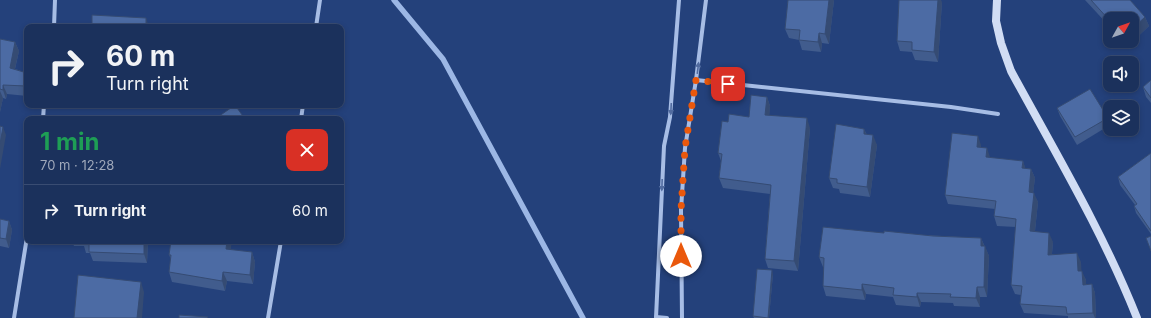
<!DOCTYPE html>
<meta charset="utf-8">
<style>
:root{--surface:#1b315c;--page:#283d65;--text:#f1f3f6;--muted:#a0a9bb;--line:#394c72}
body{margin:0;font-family:Inter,sans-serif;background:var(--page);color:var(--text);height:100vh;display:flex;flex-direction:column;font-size:15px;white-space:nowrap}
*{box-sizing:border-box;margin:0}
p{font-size:13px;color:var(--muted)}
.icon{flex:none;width:22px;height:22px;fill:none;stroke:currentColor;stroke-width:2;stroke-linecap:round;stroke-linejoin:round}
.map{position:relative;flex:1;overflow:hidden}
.sheet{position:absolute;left:24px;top:116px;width:320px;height:128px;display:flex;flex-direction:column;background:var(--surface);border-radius:8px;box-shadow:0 2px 6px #0003,0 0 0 1px var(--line)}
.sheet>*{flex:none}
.hud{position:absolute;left:24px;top:24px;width:320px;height:84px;border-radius:8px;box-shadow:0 2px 6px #0003,0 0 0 1px var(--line);background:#1b315c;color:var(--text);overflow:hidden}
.needle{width:26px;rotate:50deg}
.fabs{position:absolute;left:1103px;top:12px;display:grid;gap:8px}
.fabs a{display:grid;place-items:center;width:36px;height:36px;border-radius:8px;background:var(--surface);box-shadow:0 2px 6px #0003,0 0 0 1px var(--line);font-size:20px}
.pin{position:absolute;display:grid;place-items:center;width:34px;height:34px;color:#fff;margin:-17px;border-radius:8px;box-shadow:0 2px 6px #0006}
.me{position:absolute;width:44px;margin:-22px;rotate:0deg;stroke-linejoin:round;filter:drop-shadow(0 0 3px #0008)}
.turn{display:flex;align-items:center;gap:14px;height:84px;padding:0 16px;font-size:18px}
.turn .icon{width:52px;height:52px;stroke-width:2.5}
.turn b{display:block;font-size:28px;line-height:34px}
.round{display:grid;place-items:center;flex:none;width:42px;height:42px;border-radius:8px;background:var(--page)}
.headline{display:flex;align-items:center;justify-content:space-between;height:68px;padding:0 16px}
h1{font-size:24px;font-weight:700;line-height:30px;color:#1e9e55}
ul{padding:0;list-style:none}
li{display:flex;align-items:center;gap:12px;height:52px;padding:0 16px;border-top:1px solid var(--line)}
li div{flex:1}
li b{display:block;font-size:15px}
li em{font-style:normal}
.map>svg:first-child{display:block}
</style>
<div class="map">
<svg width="1151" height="318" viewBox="0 0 1151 318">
<rect width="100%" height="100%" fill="#24417b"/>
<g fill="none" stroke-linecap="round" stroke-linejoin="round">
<!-- stream -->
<polyline stroke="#9cb7e5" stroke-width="5.5" points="394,0 443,59 583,318"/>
<!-- street -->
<g stroke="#a7bde5" stroke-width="4">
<polyline points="54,27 55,0"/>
<polyline points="316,27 320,0"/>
<polyline points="696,80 951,107 998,114"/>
<polyline points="43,119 44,105"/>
<polyline points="301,119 303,105"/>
<polyline points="656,317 667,318"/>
<polyline points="14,318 27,237"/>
<polyline points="268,318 281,241"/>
<polyline points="656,318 664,146 670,117 679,0"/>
<polyline points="682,318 681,210 685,148 696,80 706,0"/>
</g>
<!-- secondary -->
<path stroke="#d1ddf4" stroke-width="8" d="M997,0L996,21L1001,43L1011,71C1055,152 1103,232 1137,318"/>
</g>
<!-- wall -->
<g fill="#415c8d">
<polygon points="834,0 829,44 822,43 821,52 802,50 799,40 789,38 785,29"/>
<polygon points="1085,0 1130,0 1145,17 1149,26 1128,46 1123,41 1132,41 1110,19 1110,27"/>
<polygon points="942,2 938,62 915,60 912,52 900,51 897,41"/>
<polygon points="0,39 15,42 19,51 15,69 27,73 27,96 7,94 6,99 3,98 0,112"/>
<polygon points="1151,80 1151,103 1146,97 1143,87"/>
<polygon points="767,97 770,106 769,115 810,128 798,271 768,268 765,259 770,194 723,188 719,178 721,161 718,153 728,122 749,117"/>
<polygon points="1057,108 1108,118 1110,125 1077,145 1060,116"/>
<polygon points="864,129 867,135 877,145 870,197 840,193 839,189 833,188 829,178"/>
<polygon points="981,145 981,147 990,158 1023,161 1025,168 1031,169 1035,178 1033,193 1038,202 1035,231 1053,242 1052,254 1081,262 1081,271 1086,280 1086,284 1092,284 1095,293 1096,318 1068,318 1068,316 1024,313 1020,304 1021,295 1015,294 1011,285 1016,227 997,226 994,216 995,209 948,204 945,195"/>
<polygon points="1151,153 1151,234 1136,213 1134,206 1135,205 1120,185 1118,177"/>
<polygon points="0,219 9,221 12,230 9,248 0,246"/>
<polygon points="884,233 981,238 989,256 987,297 980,297 980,307 954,306 953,303 921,302 920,307 896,305 893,297 866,294 865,300 826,296 823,286 824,267 823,267 819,257"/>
<polygon points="72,241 148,241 147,263 93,261 90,253 86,253 84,246 74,246"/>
<polygon points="171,241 232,241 230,250 252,252 255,262 253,284 227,281 225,291 172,282 169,272 171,259 169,255"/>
<polygon points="773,274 769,318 754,318 753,316"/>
</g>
<!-- shaded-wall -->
<g fill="#354b73">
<polygon points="829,0 834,0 829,44 825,34"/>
<polygon points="938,0 941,0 942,2 938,62 934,52"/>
<polygon points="1145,17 1149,26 1128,46 1126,41 1132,41 1132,29"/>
<polygon points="146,18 149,27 146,27"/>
<polygon points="819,33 822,43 821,52 818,42"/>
<polygon points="15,42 19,51 13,77 10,68"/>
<polygon points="3,85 7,94 6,99 3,90"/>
<polygon points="0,91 3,98 0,112"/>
<polygon points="767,97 770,106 769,124 765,115"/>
<polygon points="807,118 810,128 798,271 794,261"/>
<polygon points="3,127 6,135 0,169 0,144"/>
<polygon points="864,129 868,138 864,134"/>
<polygon points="873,135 877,145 870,197 867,187"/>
<polygon points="978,136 981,145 980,156 977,147"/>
<polygon points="987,148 990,157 989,167 986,157"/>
<polygon points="1023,161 1026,170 1022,168"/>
<polygon points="1031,169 1035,178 1032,202 1029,192"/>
<polygon points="1034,193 1038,202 1034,240 1030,231"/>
<polygon points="9,221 12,230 9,248 6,239"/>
<polygon points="1049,233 1053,242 1051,264 1048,255"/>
<polygon points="981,238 985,248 981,246"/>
<polygon points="144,241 148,241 147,263 144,254"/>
<polygon points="227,241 232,241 229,259 226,249"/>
<polygon points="985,246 989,256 987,297 984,287"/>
<polygon points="252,252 255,262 253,284 250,275"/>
<polygon points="1077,253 1081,262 1082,280 1078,271"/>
<polygon points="772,270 773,274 769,318 768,318"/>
<polygon points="1082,271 1086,280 1086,294 1083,285"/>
<polygon points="223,272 227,281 225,291 222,281"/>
<polygon points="141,282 144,292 142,318 137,318"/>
<polygon points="862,284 866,294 865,300 862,290"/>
<polygon points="1092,284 1095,293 1096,318 1095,318 1093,313"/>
<polygon points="977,287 980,297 980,307 976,298"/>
<polygon points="917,293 921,302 920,307 917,297"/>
</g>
<!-- building -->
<g fill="#4c6ba4" stroke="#354b73">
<polygon points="788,0 829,0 825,34 819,33 818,42 799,40 800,30 785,29"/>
<polygon points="899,0 938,0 934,52 912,50 912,42 897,41"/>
<polygon points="1091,0 1130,0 1145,17 1132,29 1132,19 1110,19 1110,21"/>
<polygon points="92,15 146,18 146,27 92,27"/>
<polygon points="0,39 15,42 10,68 27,73 27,85 26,86 3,85 3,90 0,89"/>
<polygon points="1151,80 1151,98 1143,87"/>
<polygon points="1090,89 1108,118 1075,137 1057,108"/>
<polygon points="751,95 767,97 765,115 807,118 794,261 765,259 771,185 719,178 722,154 718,153 722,121 728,122 729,114 749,117"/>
<polygon points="235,105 245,119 215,119"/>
<polygon points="836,124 864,129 864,134 873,135 867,187 837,183 837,179 829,178"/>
<polygon points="0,126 3,127 0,144"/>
<polygon points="952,133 978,136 977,147 987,148 986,157 1023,161 1022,168 1031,169 1029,192 1034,193 1030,231 1049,233 1048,255 1077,253 1078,271 1082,271 1083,285 1092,284 1093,313 1067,314 1066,307 1020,304 1022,286 1011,285 1016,219 994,216 996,201 945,195"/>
<polygon points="1151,153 1151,231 1134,206 1137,204 1118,177"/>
<polygon points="0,219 9,221 6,239 0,238"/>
<polygon points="823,227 884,233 884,231 933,236 981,238 981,246 985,246 984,287 977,287 976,298 950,297 951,294 917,293 917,297 893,295 894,288 862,284 862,290 823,286 824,258 819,257"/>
<polygon points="1151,236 1151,251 1146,238"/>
<polygon points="82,241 144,241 144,254 89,252 89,243 82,243"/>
<polygon points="171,241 227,241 226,249 252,252 250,275 223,272 222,281 169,272 171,255 169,255"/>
<polygon points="757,269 772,270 768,318 753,316"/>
<polygon points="78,275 141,282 137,318 74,318"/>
<polygon points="179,315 208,317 207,318 179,318"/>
</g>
<!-- one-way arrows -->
<defs><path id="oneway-solid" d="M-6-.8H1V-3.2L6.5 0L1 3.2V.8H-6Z"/></defs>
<g fill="#526ca0">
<use href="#oneway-solid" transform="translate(698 68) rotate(-83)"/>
<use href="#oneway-solid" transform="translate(671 109) rotate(93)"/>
<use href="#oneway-solid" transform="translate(662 185) rotate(92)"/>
</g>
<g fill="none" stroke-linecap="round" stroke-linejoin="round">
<!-- route -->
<polyline stroke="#ea580c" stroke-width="7" stroke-dasharray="0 12.6" points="681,256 681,210 685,148 696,80 728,84"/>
</g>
</svg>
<div class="fabs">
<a><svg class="needle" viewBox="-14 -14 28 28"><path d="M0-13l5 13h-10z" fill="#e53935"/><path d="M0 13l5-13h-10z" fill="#a0a9bb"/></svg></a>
<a><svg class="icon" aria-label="sound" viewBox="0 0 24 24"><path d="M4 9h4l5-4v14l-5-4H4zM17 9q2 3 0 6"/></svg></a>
<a><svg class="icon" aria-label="layers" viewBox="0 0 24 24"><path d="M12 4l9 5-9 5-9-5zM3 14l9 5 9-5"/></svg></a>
</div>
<div class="pin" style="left:728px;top:84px;background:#d93025"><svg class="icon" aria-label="arrive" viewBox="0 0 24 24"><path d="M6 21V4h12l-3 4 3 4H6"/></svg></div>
<svg class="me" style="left:681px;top:256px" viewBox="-20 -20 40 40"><circle r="19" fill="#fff"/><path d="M0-13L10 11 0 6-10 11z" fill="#ea580c"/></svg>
<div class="hud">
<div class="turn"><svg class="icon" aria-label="right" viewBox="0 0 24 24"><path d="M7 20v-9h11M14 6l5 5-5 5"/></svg><div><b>60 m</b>Turn right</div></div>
</div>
<section class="sheet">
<div class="headline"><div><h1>1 min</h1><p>70 m · 12:28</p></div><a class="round" style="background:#d93025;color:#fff"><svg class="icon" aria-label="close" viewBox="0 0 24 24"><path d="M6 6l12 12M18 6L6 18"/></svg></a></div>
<ul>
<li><svg class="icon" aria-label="right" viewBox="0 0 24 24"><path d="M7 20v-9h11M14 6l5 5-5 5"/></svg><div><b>Turn right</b></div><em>60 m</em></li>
</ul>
</section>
</div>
